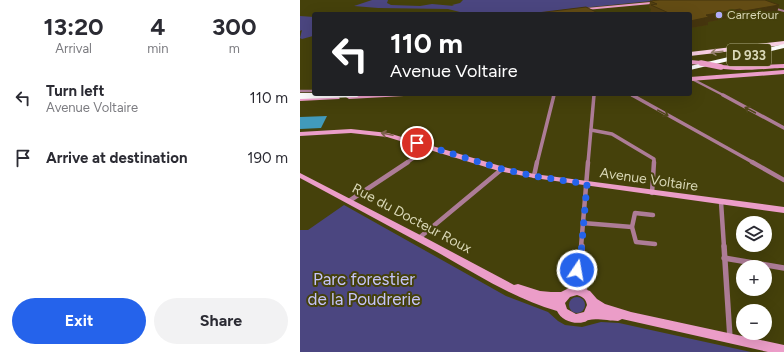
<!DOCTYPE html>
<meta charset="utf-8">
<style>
:root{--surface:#fff;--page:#f2f2f3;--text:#2b2b33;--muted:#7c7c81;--accent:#2563eb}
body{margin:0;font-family:Figtree,sans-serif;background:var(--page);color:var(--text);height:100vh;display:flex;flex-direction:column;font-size:15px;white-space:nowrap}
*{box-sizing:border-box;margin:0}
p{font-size:13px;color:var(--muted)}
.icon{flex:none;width:22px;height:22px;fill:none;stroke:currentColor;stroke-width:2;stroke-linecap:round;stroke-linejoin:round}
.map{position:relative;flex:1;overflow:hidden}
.details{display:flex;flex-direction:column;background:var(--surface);width:300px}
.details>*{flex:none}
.hud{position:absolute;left:12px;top:12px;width:380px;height:84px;border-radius:4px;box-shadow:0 4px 16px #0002;background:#202124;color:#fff;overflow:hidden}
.controls{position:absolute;left:436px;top:216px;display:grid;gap:8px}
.controls a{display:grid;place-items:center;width:36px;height:36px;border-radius:50%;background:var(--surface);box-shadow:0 4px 16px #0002;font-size:20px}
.pin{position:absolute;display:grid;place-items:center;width:34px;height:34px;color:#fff;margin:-17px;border:2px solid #fff;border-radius:50%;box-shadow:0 1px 4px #0007}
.me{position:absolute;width:44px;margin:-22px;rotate:12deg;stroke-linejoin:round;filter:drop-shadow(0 0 3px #0008)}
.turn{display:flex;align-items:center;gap:14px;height:84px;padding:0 12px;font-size:18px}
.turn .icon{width:52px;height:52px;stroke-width:2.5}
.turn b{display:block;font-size:28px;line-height:34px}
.eta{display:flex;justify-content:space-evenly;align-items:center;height:68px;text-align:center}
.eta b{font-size:24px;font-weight:700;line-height:28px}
.action{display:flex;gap:8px;margin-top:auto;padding:8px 12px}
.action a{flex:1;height:46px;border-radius:24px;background:var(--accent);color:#fff;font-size:16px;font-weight:700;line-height:46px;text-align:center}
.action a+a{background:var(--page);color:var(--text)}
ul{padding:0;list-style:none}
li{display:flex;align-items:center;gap:12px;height:60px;padding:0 12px}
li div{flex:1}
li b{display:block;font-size:15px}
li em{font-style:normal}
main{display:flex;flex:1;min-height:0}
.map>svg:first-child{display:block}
</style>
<main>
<section class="details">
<div class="eta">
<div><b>13:20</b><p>Arrival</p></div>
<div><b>4</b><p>min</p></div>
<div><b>300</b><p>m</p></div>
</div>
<ul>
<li><svg class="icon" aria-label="left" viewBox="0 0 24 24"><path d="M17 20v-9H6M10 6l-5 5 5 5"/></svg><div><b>Turn left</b><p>Avenue Voltaire</p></div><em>110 m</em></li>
<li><svg class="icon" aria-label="arrive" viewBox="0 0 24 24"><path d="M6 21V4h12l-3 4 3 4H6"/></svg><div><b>Arrive at destination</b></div><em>190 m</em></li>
</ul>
<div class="action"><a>Exit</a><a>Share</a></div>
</section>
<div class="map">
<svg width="484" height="352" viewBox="0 0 484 352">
<rect width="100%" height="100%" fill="#45410b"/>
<!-- green -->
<g fill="#4b4680">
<polygon points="72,0 88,0 87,3 91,5 120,6 132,4 154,6 152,5 160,3 163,0 362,0 281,8 246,14 160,14 160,12 148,9 78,8 54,6"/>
<polygon points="0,16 14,17 13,36 2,39 0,38 2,30 0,31"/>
<polygon points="44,205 206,296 248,312 258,321 265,325 282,327 301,322 319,323 451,352 0,352 0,230 8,230"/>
<circle cx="277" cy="305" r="8"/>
</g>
<!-- water -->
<polygon fill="#419abb" points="27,116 21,128 0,129 0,117"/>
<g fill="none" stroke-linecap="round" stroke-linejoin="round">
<!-- street-far4 -->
<g stroke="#ad7c97" stroke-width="2">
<polyline points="473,8 484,11"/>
<polyline points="141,13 154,14"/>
<polyline points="213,14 239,13"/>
</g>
<!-- street-far3 -->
<g stroke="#ad7c97" stroke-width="2.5">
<polyline points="392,79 425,96"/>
<polyline points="0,91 14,91"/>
<polyline points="329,94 333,96"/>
<polyline points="253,96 254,94"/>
<polyline points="294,96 294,94"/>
</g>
<!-- street-far2 -->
<g stroke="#ad7c97" stroke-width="3.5">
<polyline points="332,95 454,163"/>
<polyline points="423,95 484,128"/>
<polyline points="291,130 312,134 354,159 354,163"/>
<polyline points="106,163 131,147"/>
<polyline points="237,163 254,95"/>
<polyline points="288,163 294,95"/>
</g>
<!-- street-far1 -->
<g stroke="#ad7c97" stroke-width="4.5">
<polyline points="452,162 484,180"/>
<polyline points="234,176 237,162"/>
<polyline points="352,193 354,162"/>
<polyline points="49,201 108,162"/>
<polyline points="421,202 424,247"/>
<polyline points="353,215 335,213 332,227 336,242 355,244"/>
<polyline points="283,223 332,227"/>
<polyline points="119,238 202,169"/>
<polyline points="281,247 288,162"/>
</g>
<!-- street -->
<g stroke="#ad7c97" stroke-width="5.5">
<polyline points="282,246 283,278 285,293"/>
<polyline points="424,246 430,338"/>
<polyline points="424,258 484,268"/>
<polyline points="271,292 281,254"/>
</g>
<!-- secondary -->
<g fill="#eb9dc8" fill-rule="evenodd">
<polygon points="361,1 362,3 286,10 284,9 286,8"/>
<polygon points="390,60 401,61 404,63 401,65 390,64"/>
<path d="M484,64V68C471,68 428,73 418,67L421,65L437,66Z"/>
<polygon points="484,70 484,74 390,81 390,77"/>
<polygon points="70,94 107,94 104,96 49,99 46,97 49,95"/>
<polygon points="37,96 40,98 39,99 0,101 0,97"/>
<polygon points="51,129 88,133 204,167 234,174 484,207 484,213 234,178 199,171 87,137 51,133 0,136 0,132"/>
<path d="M0,173L122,236L214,285L218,284L240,291L251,292H261L269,288L278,287L290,291L297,299L305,304L331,312L484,345V352H468L322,319L318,321C310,321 296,318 289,320C287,320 286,322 284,322C274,325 261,320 257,311C213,298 176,274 137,252C91,227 46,203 0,178ZM277,295C283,297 286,299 287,305L284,312L276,314L267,309L265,303L270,297Z"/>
</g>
<!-- primary -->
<polygon fill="#f6cde2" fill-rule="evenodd" points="484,41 484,45 390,56 390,52"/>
<!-- highway -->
<g fill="#f9f9f9" fill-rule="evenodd">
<polygon points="484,44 484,48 390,70 390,66"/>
<polygon points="0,93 14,93 14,94 62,94 57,97 0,99"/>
</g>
<!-- secondary-bridge -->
<polyline stroke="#eb9dc8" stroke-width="5.5" points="401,63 421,67"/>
</g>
<!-- wall -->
<polygon fill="#554111" points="382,0 479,5 477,12 442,18 438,16 408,22 408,25 390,28 390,14 353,14 350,13 351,9 349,8 350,1"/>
<!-- shaded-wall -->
<g fill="#45350e">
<polygon points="479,5 477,12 442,18 444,11"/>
<polygon points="440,9 438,16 408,22 408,25 390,28 390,21 406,15"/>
</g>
<!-- building -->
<g fill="#634c14" stroke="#45350e">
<polygon points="359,0 465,0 479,5 444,11 440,9 406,15 409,17 390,21 390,14 371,14 351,5 357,4 350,1"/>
<polygon points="286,7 300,14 229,14"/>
</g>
<!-- one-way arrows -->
<defs><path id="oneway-shaft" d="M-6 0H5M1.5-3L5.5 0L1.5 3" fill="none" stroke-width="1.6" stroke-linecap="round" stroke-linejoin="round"/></defs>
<use stroke="#95806c" href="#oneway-shaft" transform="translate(417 52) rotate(173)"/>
<g stroke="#4f4719">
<use href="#oneway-shaft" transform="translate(450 110) rotate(-152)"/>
<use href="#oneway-shaft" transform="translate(363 113) rotate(29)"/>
</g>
<use stroke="#7f614d" href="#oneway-shaft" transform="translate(87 134) rotate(-168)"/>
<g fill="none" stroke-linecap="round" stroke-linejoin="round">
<!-- route -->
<polyline stroke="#2563eb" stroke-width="7" stroke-dasharray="0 12.6" points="117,143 202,169 234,176 287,184 281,254 277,270"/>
</g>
<!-- markers -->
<circle fill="#b1adfa" stroke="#45410b" stroke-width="1.5" cx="419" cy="15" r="4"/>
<g text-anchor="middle" stroke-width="4" stroke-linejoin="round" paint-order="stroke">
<!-- far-poi labels -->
<g font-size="12" fill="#d9d7b6" stroke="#45410b" text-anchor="start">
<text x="427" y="19">Carrefour</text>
</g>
<!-- shield labels -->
<rect fill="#45410b" stroke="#adaa83" stroke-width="1" x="427" y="44" width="44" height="22" rx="3"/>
<g font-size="13" font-weight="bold" fill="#d9d7b6">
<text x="449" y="60">D 933</text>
</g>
<!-- street labels -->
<g font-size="14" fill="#d9d7b6" stroke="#45410b">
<text transform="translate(349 179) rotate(8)" y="5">Avenue Voltaire</text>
<text transform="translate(112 218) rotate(28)" y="5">Rue du Docteur Roux</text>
</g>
<!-- near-park labels -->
<g font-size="17" fill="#c5c4fb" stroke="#45410b">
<text x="64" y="285">Parc forestier<tspan x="64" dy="20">de la Poudrerie</tspan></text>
</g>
</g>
</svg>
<div class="controls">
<a><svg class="icon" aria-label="layers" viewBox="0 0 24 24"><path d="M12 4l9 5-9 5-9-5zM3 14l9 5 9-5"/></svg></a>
<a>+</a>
<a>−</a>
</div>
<div class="pin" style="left:117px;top:143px;background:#d93025"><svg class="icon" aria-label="arrive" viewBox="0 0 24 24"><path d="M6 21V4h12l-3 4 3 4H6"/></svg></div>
<svg class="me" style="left:277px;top:270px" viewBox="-20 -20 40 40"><circle r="17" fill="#2563eb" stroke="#fff" stroke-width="3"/><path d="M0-11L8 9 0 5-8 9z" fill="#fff"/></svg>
<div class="hud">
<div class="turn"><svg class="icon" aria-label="left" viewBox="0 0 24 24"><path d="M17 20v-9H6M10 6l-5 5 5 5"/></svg><div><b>110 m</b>Avenue Voltaire</div></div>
</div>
</div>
</main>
